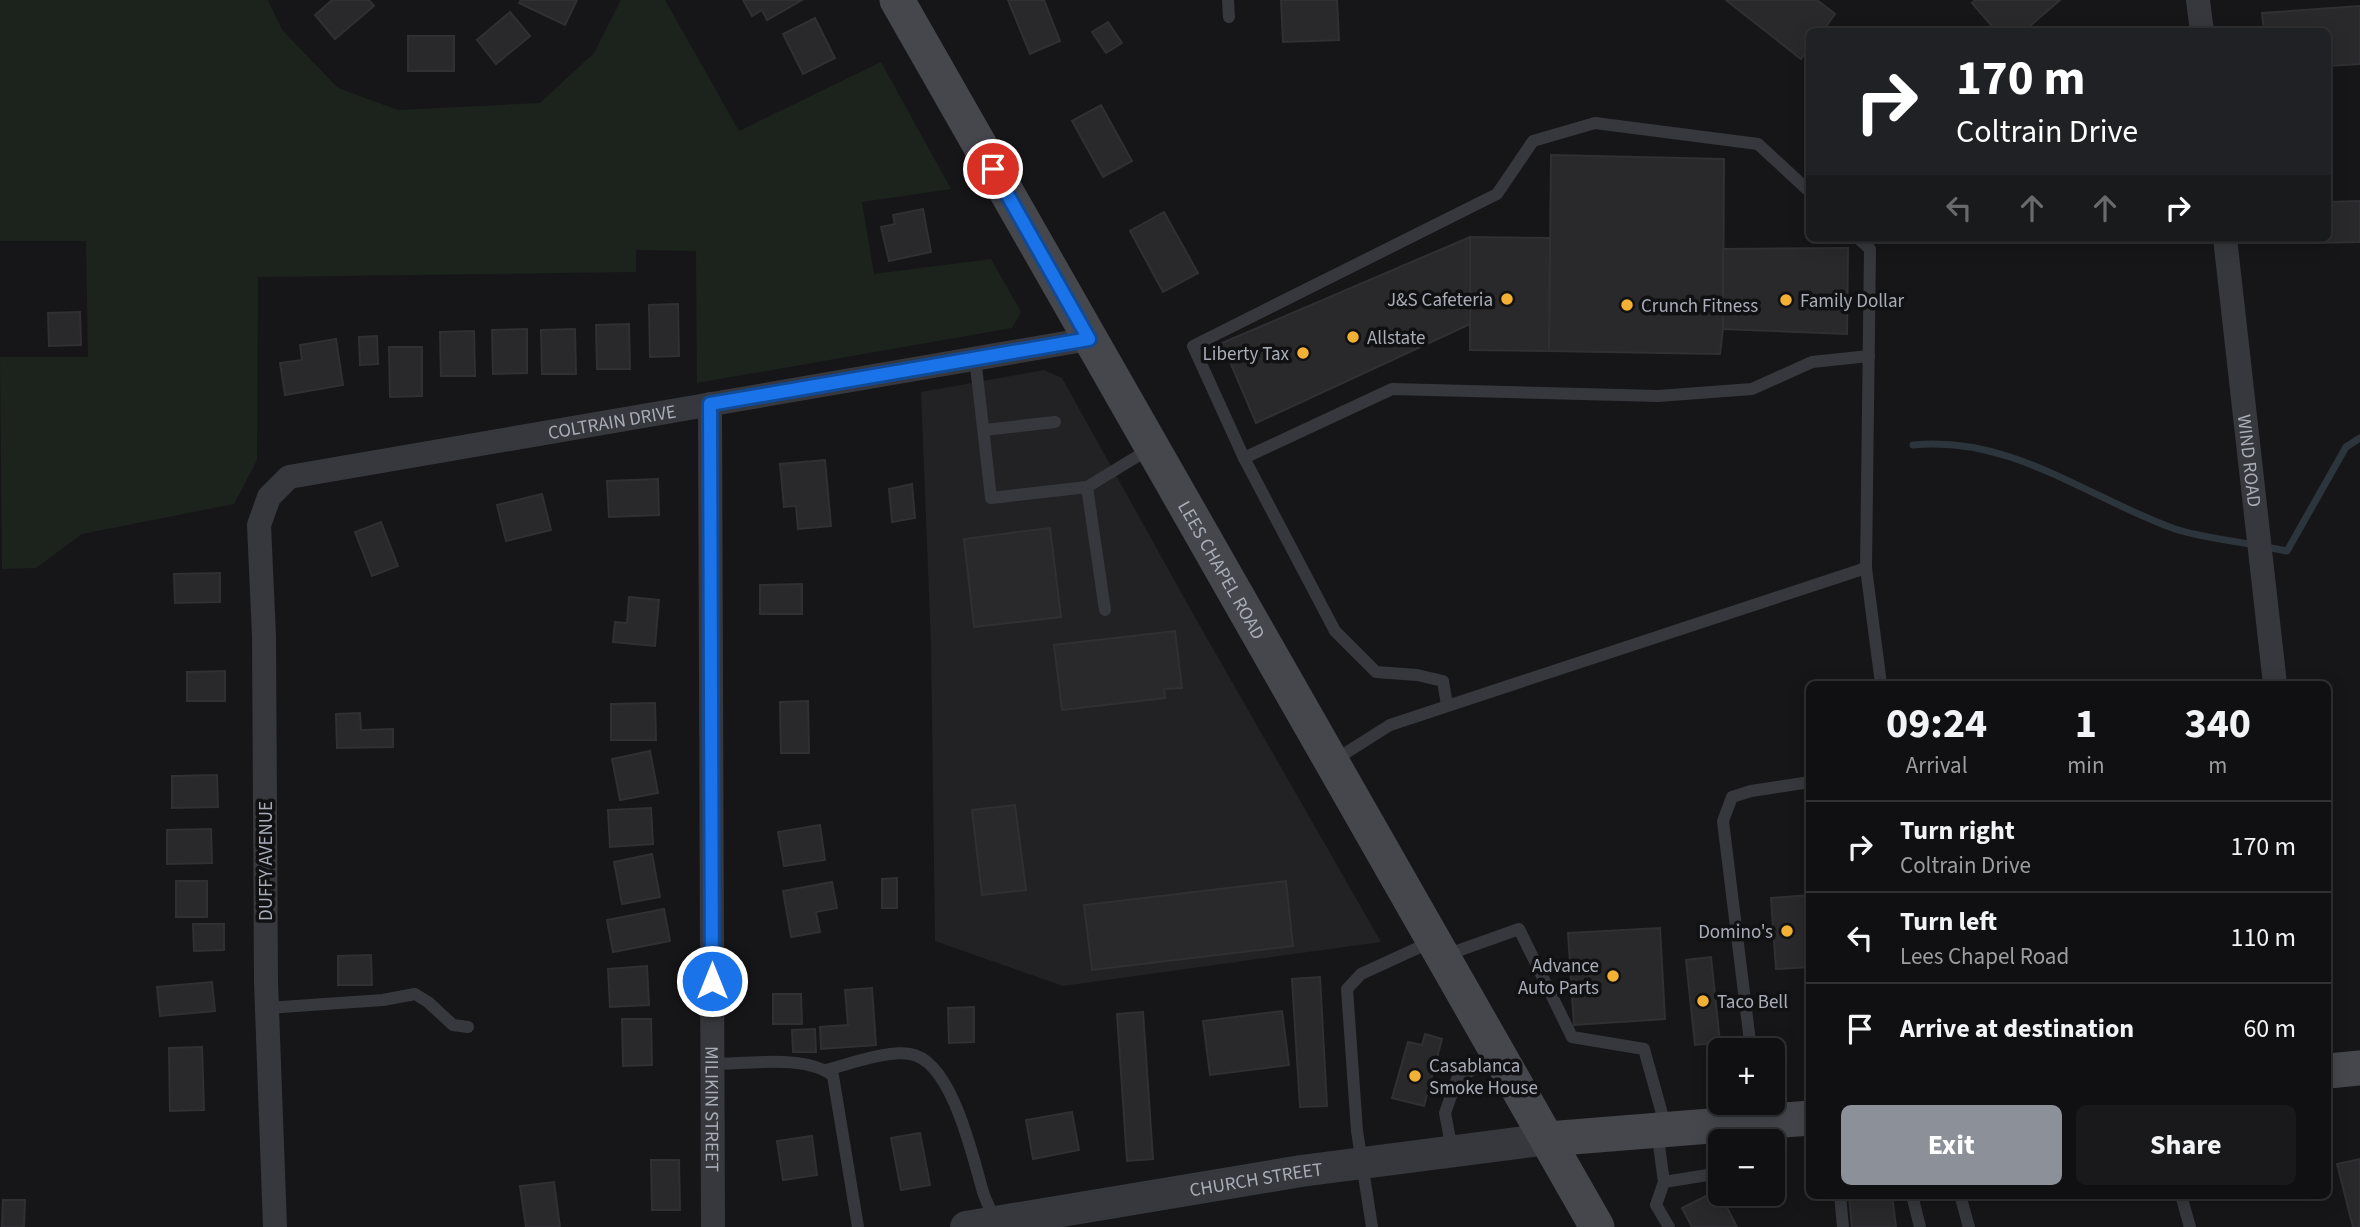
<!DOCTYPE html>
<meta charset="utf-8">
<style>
:root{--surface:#101012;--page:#19191b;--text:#f1f3f6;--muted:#9c9d9f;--line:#303032;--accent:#8c9099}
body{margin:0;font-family:"Source Sans 3",sans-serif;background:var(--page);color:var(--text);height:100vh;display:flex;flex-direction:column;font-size:26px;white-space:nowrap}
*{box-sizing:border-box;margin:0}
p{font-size:23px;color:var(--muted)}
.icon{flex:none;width:38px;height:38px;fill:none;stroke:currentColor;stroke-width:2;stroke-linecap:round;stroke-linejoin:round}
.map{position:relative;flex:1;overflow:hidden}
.panel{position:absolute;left:1806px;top:681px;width:525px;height:518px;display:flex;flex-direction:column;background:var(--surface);border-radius:10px;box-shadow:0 4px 18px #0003,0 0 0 2px var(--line)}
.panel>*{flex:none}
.banner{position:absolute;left:1806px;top:28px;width:525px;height:214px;border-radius:10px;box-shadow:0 4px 18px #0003,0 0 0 2px var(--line);background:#202124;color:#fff;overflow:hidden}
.buttons{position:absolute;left:1708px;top:1038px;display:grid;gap:14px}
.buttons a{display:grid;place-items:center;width:77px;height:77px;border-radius:10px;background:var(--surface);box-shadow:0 4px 18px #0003,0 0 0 2px var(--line);font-size:35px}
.pin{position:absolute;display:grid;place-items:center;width:60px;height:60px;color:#fff;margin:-30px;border:4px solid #fff;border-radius:50%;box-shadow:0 2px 7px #0007}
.me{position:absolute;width:77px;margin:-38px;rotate:0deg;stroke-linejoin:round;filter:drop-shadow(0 0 5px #0008)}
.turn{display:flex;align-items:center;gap:24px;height:147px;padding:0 35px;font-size:32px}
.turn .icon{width:91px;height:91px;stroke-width:2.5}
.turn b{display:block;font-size:49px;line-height:60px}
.lanes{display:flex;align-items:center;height:66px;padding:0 35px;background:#0003;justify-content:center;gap:35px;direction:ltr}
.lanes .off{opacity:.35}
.eta{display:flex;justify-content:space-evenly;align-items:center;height:119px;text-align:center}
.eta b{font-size:42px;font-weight:700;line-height:49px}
.cta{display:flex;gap:14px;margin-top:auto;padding:14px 35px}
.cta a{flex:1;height:80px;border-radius:10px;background:var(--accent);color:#fff;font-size:28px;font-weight:700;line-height:80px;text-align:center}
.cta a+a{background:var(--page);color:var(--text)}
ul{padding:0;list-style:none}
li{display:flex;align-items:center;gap:21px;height:91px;padding:0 35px;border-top:2px solid var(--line)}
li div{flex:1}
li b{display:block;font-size:26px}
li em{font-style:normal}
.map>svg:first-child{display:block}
</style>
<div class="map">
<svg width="2360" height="1227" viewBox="0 0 2360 1227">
<rect width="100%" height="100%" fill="#161618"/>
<!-- built -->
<polygon fill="#222225" points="1044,370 1062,378 1192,612 1381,942 1063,986 935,941 931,645 921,392"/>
<!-- green -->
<polygon fill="#1c231d" points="0,0 268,0 282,30 338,88 398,110 540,103 594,53 621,0 665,0 739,131 881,62 951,189 862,202 874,274 991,259 1021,312 1012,328 697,383 696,251 636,250 636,272 258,277 257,460 234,504 82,534 36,568 2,569 0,357 88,357 86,241 0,241"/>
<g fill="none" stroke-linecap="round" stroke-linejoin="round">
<!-- stream -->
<g stroke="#2c353c" stroke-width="7">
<path d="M1913,445C2011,435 2088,498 2175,529C2200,537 2229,540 2254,545"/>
<polyline points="2266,547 2287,551 2346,447 2360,438"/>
</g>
</g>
<!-- building -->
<g fill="#29292c" stroke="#303034" stroke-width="2">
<polygon points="332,0 369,0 374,6 335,39 315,15"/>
<polygon points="521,0 577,0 565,25 519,3"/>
<polygon points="743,0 802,0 767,20 762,10 752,16"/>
<polygon points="1008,0 1044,0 1060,41 1030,54"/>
<polygon points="1281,0 1337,0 1339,40 1283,42"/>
<polygon points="1726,0 1817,0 1835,14 1822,32 1810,32 1810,47 1801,59"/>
<polygon points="1975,0 2060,0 2023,32 1997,32 1972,3"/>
<polygon points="2360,6 2360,64 2328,66 2328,32 2264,32 2262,13"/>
<polygon points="510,12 530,36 496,64 477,40"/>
<polygon points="815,18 835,58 803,74 783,34"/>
<polygon points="1108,22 1122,43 1106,53 1092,32"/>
<rect x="408" y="36" width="46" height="35"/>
<polygon points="1101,105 1132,161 1103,177 1072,121"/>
<polygon points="1551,155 1724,159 1723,329 1720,354 1549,351"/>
<polygon points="2360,201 2360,242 2312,243 2312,238 2328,238 2328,202"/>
<polygon points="923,209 931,252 889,261 881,227 895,224 893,215"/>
<polygon points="1164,212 1198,273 1163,292 1130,231"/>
<polygon points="1470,237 1470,324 1256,423 1222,343"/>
<polygon points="1470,237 1550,238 1549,351 1470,350"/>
<polygon points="1848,248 1847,334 1723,329 1723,249"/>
<polygon points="678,304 679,356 650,357 649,305"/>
<polygon points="80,312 81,345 49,346 48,313"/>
<polygon points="629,324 630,369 597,369 596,325"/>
<polygon points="527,329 527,373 493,374 492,330"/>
<polygon points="575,329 576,374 542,374 541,330"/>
<polygon points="474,331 475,376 441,376 440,332"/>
<polygon points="377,336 378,364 360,365 359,337"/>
<polygon points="336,339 343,385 285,395 280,363 302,360 300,345"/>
<polygon points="389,347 422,347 422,396 390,397"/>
<polygon points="825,460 831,526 798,529 796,506 784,507 780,464"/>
<polygon points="658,479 659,515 609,517 607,481"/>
<polygon points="912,484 915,518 892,522 889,489"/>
<polygon points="542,494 551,530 506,541 497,505"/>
<polygon points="381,522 398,566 372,576 355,532"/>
<polygon points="1050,528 1061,617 974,627 964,539"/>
<polygon points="220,573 220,602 175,603 174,574"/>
<polygon points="802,584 802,614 760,614 760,585"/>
<polygon points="629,597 659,600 655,646 613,642 615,622 627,623"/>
<polygon points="1175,631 1182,688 1164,689 1165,698 1062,710 1054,645"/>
<polygon points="225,671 225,701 187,701 187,672"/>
<polygon points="808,701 809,753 781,753 780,702"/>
<polygon points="655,703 656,740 611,740 611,704"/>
<polygon points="360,713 361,730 393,729 393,747 337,748 336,714"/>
<polygon points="650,751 658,793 620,800 612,759"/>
<polygon points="217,775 218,807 172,808 172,776"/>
<polygon points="1015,805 1026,890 982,895 972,810"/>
<polygon points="651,808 653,844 610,847 608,810"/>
<polygon points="820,825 825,860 784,866 778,832"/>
<polygon points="211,829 212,863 167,864 167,830"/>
<polygon points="652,854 660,897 622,904 614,862"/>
<polygon points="897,878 897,908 882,908 882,879"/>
<rect x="176" y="881" width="31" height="36"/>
<polygon points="1286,881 1293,946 1092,970 1084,905"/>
<polygon points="832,882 837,908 816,912 820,932 791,937 783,891"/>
<polygon points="1810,895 1810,967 1776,969 1771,898"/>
<polygon points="664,909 670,941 613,952 607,920"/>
<polygon points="193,924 224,924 224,950 194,951"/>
<polygon points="1660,928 1665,1019 1574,1025 1568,933"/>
<polygon points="371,955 372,985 338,985 338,956"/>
<polygon points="1711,957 1720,1042 1695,1045 1686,960"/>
<polygon points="647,966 649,1005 610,1007 608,969"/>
<polygon points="1320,977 1327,1106 1300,1107 1292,979"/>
<polygon points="212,982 215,1011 160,1016 157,987"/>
<polygon points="872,988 876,1045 821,1049 820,1027 848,1025 845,990"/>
<polygon points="773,994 801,994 802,1024 773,1024"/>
<polygon points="974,1007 974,1042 949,1043 948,1008"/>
<polygon points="1282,1011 1289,1065 1210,1075 1203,1021"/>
<polygon points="1143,1012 1153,1159 1127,1161 1117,1014"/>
<polygon points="622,1019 651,1019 652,1065 623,1066"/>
<polygon points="815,1029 816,1052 793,1052 792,1030"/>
<polygon points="1425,1034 1442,1039 1424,1106 1392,1098 1408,1042 1422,1045"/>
<polygon points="202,1047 204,1110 170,1111 169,1048"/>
<polygon points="1072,1112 1079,1150 1033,1159 1026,1120"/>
<polygon points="920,1133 930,1185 901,1190 891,1138"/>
<polygon points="812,1136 817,1175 783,1180 777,1141"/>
<polygon points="2360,1159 2360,1227 2353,1227 2337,1164"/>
<polygon points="651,1160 679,1160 680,1210 652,1210"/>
<polygon points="554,1182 560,1227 526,1227 520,1186"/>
<polygon points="1718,1190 1737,1227 1692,1227 1682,1208"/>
<polygon points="1849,1195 1892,1195 1896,1227 1852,1227"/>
<polygon points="3,1200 25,1200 24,1227 2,1227"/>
</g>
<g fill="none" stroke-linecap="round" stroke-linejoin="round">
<!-- service -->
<g stroke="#37383d" stroke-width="12">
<polyline points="1228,0 1229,17"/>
<polyline points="1858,238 1870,249 1866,568"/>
<polyline points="975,358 991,498 1087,487 1151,448"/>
<polyline points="984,430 1055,422"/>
<polyline points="1244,458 1392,389 1658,396 1752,389 1812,362 1869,356"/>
<polyline points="1087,487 1105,610"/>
<polyline points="1447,705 1443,681 1417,675 1376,672 1335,631 1244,458 1193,346 1497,194 1533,141 1595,123 1758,144 1810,192"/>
<polyline points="1333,761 1390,725 1866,568 1881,684"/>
<polyline points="1446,955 1519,929 1572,1037 1644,1049 1666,1128"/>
<polyline points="267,1008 383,1000 415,994 428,1002 453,1025 468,1027"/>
<polyline points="1751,1050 1723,821 1732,797 1751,791 1810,782"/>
<path d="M712,1064C746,1064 807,1054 833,1076L858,1227"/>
<path d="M826,1070C849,1064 887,1050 910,1054C952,1060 973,1158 983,1192C986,1202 992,1212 996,1222"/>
<polyline points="1657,1131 1664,1182 1656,1205 1669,1227"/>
<polyline points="1452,1150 1445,1113 1457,1079 1495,1056"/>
<polyline points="1664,1182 1720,1173"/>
<polyline points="1840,1195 1843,1227"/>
<polyline points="1912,1195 1920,1227"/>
<polyline points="1960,1195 1969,1227"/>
<polyline points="2181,1195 2190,1227"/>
<polyline points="1372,1227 1357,1131 1347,989 1361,974 1433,941"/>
</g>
<!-- minor -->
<g stroke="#37383d" stroke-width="24">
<polyline points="2198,0 2202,32"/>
<path id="s1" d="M2225,238L2275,684"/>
<path id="s2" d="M710,404L713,1227"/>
<path id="s3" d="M275,1227L266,982L264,636L259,525L269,497L289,477L1089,339"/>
</g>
<!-- tertiary -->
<path stroke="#37383d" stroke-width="32" id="s4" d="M966,1227L1301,1171L1548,1139"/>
<!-- secondary -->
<g stroke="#45474d" stroke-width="35">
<path id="s5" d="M897,0L1597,1227"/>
<polyline points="2328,1071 2360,1068"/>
<polyline points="1548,1139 1810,1118"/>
</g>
</g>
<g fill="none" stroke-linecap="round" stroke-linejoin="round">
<!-- route casing -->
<g stroke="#114b97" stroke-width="18">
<polyline id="route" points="712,981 710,404 1089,339 993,169"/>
</g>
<!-- route -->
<use href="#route" stroke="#1a73e8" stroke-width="12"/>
</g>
<!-- markers -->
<g fill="#f2b134" stroke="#111113" stroke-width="2.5">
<circle cx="1507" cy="299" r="7"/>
<circle cx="1786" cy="300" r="7"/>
<circle cx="1627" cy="305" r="7"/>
<circle cx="1353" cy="337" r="7"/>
<circle cx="1303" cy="353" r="7"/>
<circle cx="1787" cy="931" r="7"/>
<circle cx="1613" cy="976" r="7"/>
<circle cx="1703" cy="1001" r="7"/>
<circle cx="1415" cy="1076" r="7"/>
</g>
<g text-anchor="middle" stroke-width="7" stroke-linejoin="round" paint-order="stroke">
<!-- poi labels -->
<g font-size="19" fill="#a8adb8" stroke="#111113" text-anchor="start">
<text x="1493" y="306" text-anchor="end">J&amp;S Cafeteria</text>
<text x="1800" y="307">Family Dollar</text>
<text x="1641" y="312">Crunch Fitness</text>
<text x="1367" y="344">Allstate</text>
<text x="1289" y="360" text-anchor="end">Liberty Tax</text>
<text x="1773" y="938" text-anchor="end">Domino's</text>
<text x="1599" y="972" text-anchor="end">Advance<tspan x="1599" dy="22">Auto Parts</tspan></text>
<text x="1717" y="1008">Taco Bell</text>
<text x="1429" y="1072">Casablanca<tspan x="1429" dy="22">Smoke House</tspan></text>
</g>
<!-- street labels -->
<g font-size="19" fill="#a8adb8" stroke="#111113">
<text dy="7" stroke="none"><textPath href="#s3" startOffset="1088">COLTRAIN DRIVE</textPath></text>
<text dy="7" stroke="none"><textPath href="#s1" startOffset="224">WIND ROAD</textPath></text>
<text dy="7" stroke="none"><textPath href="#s5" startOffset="656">LEES CHAPEL ROAD</textPath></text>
<text transform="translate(265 861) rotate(-90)" y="7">DUFFY AVENUE</text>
<text dy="7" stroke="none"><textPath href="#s2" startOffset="705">MILIKIN STREET</textPath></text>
<text dy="7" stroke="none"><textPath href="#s4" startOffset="294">CHURCH STREET</textPath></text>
</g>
</g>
</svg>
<div class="buttons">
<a>+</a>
<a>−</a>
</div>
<div class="pin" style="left:993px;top:169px;background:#d93025"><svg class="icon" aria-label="arrive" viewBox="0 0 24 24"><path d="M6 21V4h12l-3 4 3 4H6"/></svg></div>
<svg class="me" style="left:712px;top:981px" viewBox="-20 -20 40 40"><circle r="17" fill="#1a73e8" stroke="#fff" stroke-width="3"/><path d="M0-11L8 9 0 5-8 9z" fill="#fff"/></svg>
<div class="banner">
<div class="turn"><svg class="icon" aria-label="right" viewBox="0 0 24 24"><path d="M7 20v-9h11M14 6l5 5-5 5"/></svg><div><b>170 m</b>Coltrain Drive</div></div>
<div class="lanes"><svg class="icon off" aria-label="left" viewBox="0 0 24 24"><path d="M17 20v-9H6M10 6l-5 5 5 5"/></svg><svg class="icon off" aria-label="ahead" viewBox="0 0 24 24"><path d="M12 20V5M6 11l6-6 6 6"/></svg><svg class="icon off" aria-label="ahead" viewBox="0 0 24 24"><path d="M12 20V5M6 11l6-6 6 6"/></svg><svg class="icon" aria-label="right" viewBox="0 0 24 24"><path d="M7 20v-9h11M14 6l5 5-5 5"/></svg></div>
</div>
<section class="panel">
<div class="eta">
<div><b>09:24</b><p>Arrival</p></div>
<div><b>1</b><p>min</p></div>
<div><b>340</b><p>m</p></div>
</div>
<ul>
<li><svg class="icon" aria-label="right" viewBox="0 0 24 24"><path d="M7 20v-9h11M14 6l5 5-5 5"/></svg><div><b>Turn right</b><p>Coltrain Drive</p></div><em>170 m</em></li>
<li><svg class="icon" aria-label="left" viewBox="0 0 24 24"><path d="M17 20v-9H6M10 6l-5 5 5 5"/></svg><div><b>Turn left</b><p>Lees Chapel Road</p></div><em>110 m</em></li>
<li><svg class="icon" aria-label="arrive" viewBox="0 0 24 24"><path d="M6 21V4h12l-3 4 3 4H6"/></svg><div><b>Arrive at destination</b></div><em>60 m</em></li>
</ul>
<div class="cta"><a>Exit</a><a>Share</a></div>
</section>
</div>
